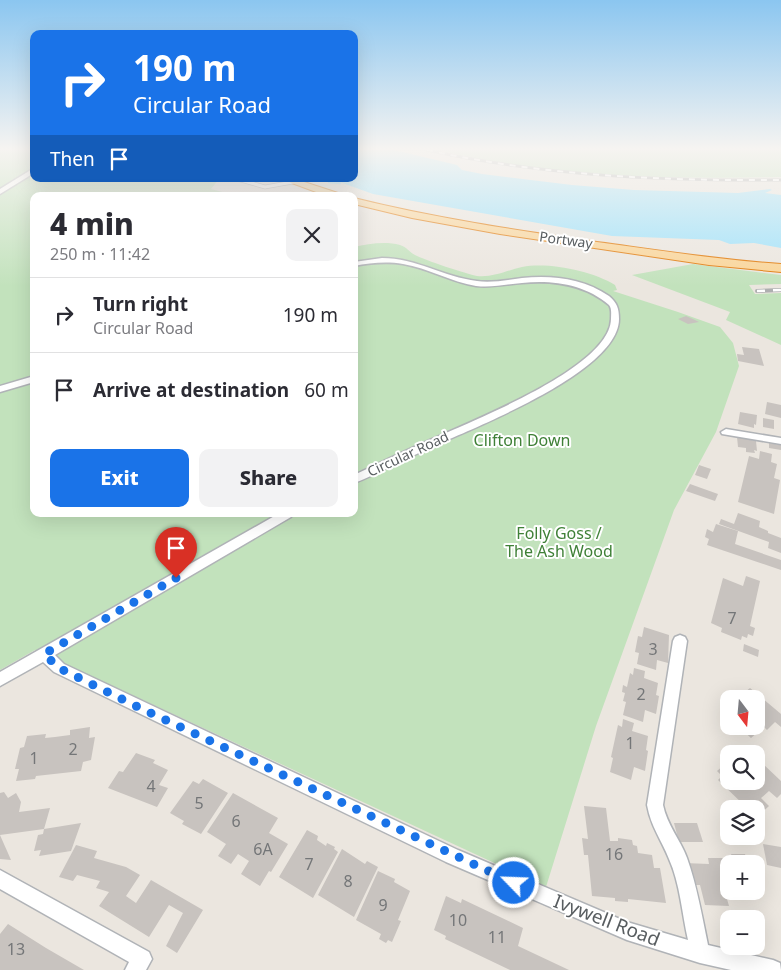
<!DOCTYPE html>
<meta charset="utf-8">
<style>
:root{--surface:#fff;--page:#f2f2f3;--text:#2b2b33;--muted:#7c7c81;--line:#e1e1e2;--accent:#1a73e8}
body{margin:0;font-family:"Noto Sans",sans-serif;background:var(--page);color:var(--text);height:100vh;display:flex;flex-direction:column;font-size:19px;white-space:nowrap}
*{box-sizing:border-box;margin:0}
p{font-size:16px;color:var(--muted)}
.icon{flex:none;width:28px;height:28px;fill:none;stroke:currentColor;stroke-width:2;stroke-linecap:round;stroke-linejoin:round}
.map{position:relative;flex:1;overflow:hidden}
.panel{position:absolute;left:30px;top:192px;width:328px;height:325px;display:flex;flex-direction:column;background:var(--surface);border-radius:10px;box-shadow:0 5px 20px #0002}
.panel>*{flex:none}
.banner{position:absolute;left:30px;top:30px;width:328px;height:152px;border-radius:10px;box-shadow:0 5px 20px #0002;background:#1a73e8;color:#fff;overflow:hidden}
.needle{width:32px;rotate:164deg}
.fabs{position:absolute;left:720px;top:690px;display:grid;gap:10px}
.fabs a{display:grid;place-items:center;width:45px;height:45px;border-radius:10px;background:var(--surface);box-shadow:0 5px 20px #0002;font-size:25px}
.pin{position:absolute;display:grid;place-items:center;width:42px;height:42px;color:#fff;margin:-51px -21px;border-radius:50% 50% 50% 0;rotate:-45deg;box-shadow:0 0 5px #0007}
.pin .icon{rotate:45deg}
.me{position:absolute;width:55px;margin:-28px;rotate:294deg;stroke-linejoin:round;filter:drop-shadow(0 0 4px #0008)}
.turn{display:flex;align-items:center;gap:18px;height:105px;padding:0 20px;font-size:22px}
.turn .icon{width:65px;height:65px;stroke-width:2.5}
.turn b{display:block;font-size:35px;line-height:42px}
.then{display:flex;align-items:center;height:48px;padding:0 20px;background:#0003;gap:10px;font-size:19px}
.round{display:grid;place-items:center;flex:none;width:52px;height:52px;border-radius:10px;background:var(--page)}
.head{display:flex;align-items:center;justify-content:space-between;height:85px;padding:0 20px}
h1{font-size:30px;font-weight:800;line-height:38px}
.action{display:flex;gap:10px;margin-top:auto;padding:10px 20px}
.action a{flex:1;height:58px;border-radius:10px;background:var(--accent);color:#fff;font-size:20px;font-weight:800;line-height:58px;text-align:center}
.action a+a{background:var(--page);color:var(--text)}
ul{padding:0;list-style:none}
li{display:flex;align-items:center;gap:15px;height:75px;padding:0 20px;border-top:1px solid var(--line)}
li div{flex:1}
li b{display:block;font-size:19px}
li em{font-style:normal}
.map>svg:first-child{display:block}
</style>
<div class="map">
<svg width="781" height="970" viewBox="0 0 781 970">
<rect width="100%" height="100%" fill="#ebe6df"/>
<!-- green -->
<g fill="#c2e2bc">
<path d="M0,150H34V179H219L211,189L238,196H34V514H354V247C368,244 385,241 400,245C407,247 409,252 415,255C424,260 467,274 477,276C492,278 508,270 522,267C549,262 592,271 615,285L617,290L613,291L678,312L720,327L733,343L739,366L716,432L674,510L596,726L546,887L35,650L0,670Z"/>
<path d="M439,150H781V177C666,179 551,178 439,150Z"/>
<polygon points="693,264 781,275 781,284 749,285 755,294 781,293 781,345 726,320 730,312 632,275"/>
</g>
<!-- water -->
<polygon fill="#9fe2fb" points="354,150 394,150 457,165 462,170 482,174 572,185 634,190 738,193 770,189 772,190 765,193 781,195 781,248 754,243 730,244 719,240 612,236 373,194 334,180 325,179 354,179"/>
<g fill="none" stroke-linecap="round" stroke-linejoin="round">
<!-- stream -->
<polyline stroke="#9fe2fb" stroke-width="2.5" points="329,182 340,183"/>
</g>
<!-- building -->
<g fill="#c8c3bf">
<polygon points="686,316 693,319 699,322 688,324 678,319"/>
<polygon points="742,347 759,349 764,366 738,361 737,354 744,355"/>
<polygon points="767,402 781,405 781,418 765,414"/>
<polygon points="740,412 757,415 756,425 754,424 754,428 738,424"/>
<polygon points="763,418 774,420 774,429 763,427"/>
<polygon points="737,437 756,441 757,451 754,450 755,453 746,452 746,448 738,447"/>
<polygon points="769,443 781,445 781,450 769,448"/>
<polygon points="760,451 772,454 771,462 777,464 774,478 780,480 774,514 738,502 749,456 759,459"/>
<polygon points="699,465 711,469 707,479 695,475"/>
<polygon points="690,484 718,494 715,501 686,491"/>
<polygon points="738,513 760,521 759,527 768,531 768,533 781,538 781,553 768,548 769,542 719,524 721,519 734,524"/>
<polygon points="716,524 738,531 735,544 781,560 781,570 707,545 709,539 705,537 707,529 713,532"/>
<polygon points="746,576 760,581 750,626 755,628 753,636 748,634 747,638 742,636 741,640 721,632 722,628 711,623 723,578 743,586"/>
<polygon points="644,627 669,635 668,663 657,660 656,670 637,664 639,653 635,652 638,636 642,637"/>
<polygon points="744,644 759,650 758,657 743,651"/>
<polygon points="634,668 645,671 644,678 658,683 656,695 659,696 656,714 645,710 643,722 623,715 626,702 623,701 625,693 622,692 623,685 627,687 630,673 633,675"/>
<polygon points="750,688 781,714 781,727 775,722 767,730 764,727 751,738 739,727 756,726 756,699 729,699 729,710 721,703 734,692 739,697"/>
<polygon points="623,719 634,723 632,731 648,736 646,750 648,751 645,771 634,767 631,780 610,772 613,758 611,757 618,725 622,727"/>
<polygon points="90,727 89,738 95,737 91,760 83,762 81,771 36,776 35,779 16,781 19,769 15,769 20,748 24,747 27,736 46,734 45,738 55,737 70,735 70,730"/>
<polygon points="136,753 155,760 153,763 168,770 159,785 168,788 157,807 108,788 119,771 123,772"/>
<polygon points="762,763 781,781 781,794 777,798 769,791 761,798 769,806 756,818 756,809 748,809 718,780 722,776 717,771 725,764 729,767 729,781 756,781 756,764 758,766"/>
<polygon points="203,779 228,793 201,834 182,824 184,821 170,813 193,781 199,784"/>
<polygon points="4,792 8,798 16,793 21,802 19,812 50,808 44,829 0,835 0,793"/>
<polygon points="233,793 278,818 269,833 288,844 271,872 269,871 260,886 241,874 249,861 238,854 231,864 218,856 226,844 207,832"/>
<polygon points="584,806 606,808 610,841 618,841 618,838 632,840 633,845 637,846 638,853 652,855 654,868 660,868 666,903 628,899 628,902 615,901 615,898 592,896 588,855 584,855 582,838 588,839"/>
<polygon points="81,823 71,851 39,856 41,850 34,851 38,835 43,834 44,829"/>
<polygon points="674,823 697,823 703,842 679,842"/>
<polygon points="307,830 318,836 317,840 326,846 327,843 335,847 334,849 338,852 313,898 279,877"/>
<polygon points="0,835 11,860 0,859"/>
<polygon points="763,844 781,847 781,868 767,865"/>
<polygon points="76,845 97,851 94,858 126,867 140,875 126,896 136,903 151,880 203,910 177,953 166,946 183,913 169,905 149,937 99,906 109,892 96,888 100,881 77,875 73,881 59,877"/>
<polygon points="342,849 365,864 367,861 378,867 354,917 318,895"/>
<polygon points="731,854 745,854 748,864 729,864 729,892 725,892 729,906 705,905 700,885 689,885 684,863 709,864 708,858 733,858"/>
<polygon points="378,871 395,879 394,882 410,891 398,920 401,921 392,942 388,940 386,943 379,939 381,934 356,920"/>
<polygon points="446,896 461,903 462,899 523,928 518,946 569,970 510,970 445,939 446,936 434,930"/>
<polygon points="8,924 46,948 84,970 0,970 0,934"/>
</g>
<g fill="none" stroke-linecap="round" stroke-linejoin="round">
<!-- service casing -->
<g stroke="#b0b3b7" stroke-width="4.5">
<polyline id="service" points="237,179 265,187 293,182"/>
</g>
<!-- minor casing -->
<g stroke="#b0b3b7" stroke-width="3">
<g id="minor">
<polygon points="34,168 34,173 0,194 0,189"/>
<path d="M382,258C416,258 444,277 477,281C491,283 507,280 522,278C551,275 583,278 609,296C617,303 619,308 619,319C619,371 478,426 436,445C418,453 400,462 381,471C372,475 363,480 354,483V475C382,462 409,449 437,437C476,419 610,367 611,319C611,314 612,309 609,305C584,284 553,280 522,283C507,284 492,288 476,286C451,282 428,268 403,264C386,261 370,263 354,266V262Z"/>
<polygon points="34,376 34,382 0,392 0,386"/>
<polygon points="726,429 781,438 781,444 722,434 721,432"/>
<path d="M278,514H293L291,517L55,655L64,664L458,850L627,922L688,940C682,914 680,883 669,859C661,839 651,827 647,805L673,641L675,637L680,635L685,637L687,641L663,805C667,825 680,839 687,858C697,886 702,916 708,945L773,960L780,963L781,970H731L700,963L627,940L446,862L54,672L43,662L0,686V672Z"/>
<polygon points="0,870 149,952 152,959 146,970 125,970 129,962 0,889"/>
</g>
</g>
<!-- trunk casing -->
<g stroke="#e17a09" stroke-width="2">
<g id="trunk">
<polygon points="281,179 295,179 341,194 342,196 327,196"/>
<path d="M354,198C434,218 515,230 597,242C658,250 719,260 781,264V272L709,265L500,234L412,218L354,204Z"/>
</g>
</g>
<!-- service -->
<use href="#service" stroke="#fff" stroke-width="3"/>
<!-- minor -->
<use href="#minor" fill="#fff" fill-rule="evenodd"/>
<!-- trunk -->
<use href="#trunk" fill="#fad496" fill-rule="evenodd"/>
<!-- rail-far1 casing -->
<g stroke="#aeafb0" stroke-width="3">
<path id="rail-far1" d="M427,150C545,176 660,181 781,180"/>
</g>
<!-- rail casing -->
<g stroke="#aeafb0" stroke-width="4">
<polyline id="rail" points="757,291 781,290"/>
</g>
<!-- rail-far1 -->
<use href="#rail-far1" stroke="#fff" stroke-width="2" stroke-dasharray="6" stroke-linecap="butt"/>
<!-- rail -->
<use href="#rail" stroke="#fff" stroke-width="2.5" stroke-dasharray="8" stroke-linecap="butt"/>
</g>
<!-- sky -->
<linearGradient id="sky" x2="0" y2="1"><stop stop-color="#8bc6f0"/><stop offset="0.52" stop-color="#f6f4f1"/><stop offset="1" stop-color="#f6f4f1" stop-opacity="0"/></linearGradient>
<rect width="781" height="286" fill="url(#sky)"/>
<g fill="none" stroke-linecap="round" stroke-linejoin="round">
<!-- route -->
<polyline stroke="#1a73e8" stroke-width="9" stroke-dasharray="0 16.2" points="176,578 44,654 59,668 140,708 514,883"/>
</g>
<g text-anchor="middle" stroke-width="4" stroke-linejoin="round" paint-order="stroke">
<!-- far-street labels -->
<g font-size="14" fill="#585d60" stroke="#fff">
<text transform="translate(566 240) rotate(8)" y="5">Portway</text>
<text transform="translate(408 454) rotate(-25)" y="5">Circular Road</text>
</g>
<!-- park labels -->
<g font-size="16" fill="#3f8037" stroke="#fff">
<text x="522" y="446">Clifton Down</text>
<text x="559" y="539">Folly Goss /<tspan x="559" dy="18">The Ash Wood</tspan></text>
</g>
<!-- near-number labels -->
<g font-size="16" fill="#747678">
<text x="732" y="624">7</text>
<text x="653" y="655">3</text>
<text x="641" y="700">2</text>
<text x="630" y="749">1</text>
<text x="73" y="755">2</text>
<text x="34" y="764">1</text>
<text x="151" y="792">4</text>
<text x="199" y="809">5</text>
<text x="236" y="827">6</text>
<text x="263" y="855">6A</text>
<text x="614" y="860">16</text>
<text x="309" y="870">7</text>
<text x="348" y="887">8</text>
<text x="383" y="911">9</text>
<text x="458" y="926">10</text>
<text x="497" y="943">11</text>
<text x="16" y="955">13</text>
</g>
<!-- near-street labels -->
<g font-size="19" fill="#585d60" stroke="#fff">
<text transform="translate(607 920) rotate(21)" y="7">Ivywell Road</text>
</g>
</g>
</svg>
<div class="fabs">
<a><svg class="needle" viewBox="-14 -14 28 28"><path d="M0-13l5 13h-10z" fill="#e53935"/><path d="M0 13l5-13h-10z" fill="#7c7c81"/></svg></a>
<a><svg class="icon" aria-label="search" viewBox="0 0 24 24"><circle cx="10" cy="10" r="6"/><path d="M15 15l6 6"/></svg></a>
<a><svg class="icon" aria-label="layers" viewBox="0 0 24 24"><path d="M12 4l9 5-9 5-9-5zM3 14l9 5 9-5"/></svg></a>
<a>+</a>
<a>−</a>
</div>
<div class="pin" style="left:176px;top:578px;background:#d93025"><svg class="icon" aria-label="arrive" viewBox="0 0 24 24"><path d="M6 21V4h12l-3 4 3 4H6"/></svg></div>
<svg class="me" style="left:514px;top:883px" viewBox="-20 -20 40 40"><circle r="17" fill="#1a73e8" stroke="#fff" stroke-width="3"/><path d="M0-11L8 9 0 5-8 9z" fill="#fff"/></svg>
<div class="banner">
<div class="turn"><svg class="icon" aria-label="right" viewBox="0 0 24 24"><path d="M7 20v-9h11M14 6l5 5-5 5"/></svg><div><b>190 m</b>Circular Road</div></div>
<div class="then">Then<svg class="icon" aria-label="arrive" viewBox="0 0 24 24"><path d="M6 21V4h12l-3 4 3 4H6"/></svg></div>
</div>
<section class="panel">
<div class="head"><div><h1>4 min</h1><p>250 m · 11:42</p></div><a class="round"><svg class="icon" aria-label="close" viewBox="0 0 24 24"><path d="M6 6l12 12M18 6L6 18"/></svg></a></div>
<ul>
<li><svg class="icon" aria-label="right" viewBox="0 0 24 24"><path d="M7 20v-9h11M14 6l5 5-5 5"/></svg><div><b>Turn right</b><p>Circular Road</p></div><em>190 m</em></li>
<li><svg class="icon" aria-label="arrive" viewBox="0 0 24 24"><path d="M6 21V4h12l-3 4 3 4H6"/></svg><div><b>Arrive at destination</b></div><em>60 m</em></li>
</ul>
<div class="action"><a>Exit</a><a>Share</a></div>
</section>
</div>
